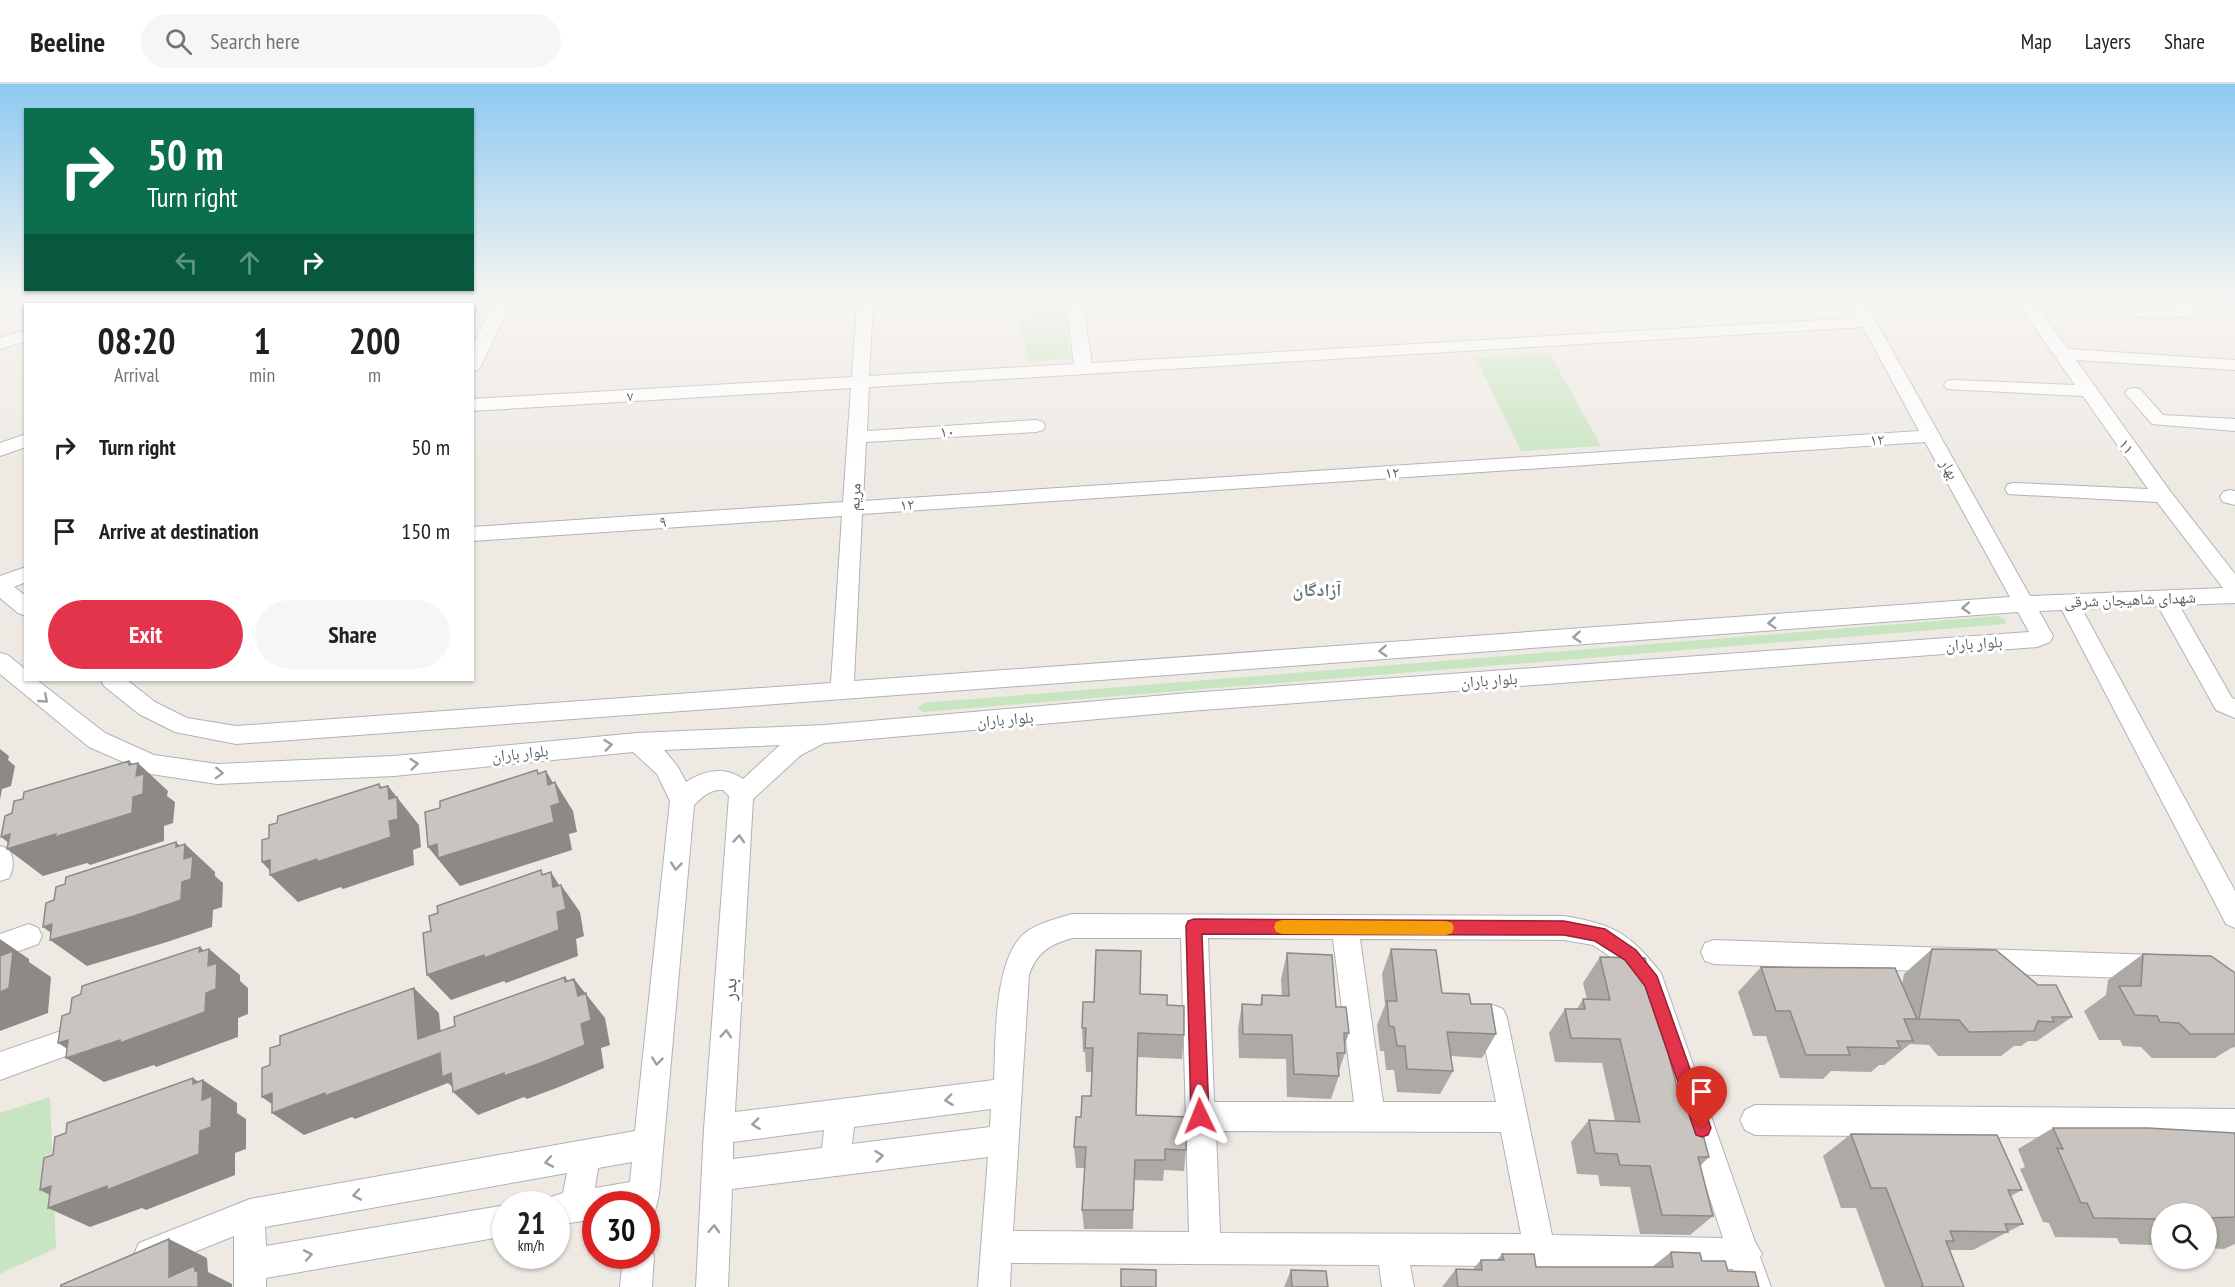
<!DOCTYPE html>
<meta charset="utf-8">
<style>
:root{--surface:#fff;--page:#f6f6f6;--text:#202124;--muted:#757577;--line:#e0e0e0;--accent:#e4344b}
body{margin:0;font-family:"PT Sans Narrow","Noto Naskh Arabic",sans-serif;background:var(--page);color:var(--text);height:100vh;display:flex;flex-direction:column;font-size:22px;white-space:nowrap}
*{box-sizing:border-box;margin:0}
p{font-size:20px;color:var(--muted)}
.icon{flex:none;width:33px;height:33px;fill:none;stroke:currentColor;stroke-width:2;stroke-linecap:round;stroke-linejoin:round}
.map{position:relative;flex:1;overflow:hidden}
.details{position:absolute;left:24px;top:219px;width:450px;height:378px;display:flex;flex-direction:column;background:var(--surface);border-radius:0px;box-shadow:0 2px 4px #0004}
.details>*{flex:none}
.top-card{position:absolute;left:24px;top:24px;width:450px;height:183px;border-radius:0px;box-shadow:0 2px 4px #0004;background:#0b6e4f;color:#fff;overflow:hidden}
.fabs{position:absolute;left:2151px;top:1119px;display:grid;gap:12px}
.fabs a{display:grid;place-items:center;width:66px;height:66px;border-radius:50%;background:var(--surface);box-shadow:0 2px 4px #0004;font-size:30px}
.speed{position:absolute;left:492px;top:1107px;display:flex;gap:12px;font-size:30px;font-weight:700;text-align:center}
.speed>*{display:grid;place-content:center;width:78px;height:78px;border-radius:50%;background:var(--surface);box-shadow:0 2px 4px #0004;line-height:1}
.speed small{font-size:15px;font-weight:400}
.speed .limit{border:9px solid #d22;background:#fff;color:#111}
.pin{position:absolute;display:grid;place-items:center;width:51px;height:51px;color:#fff;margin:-62px -26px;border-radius:50% 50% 50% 0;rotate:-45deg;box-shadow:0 0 6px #0007}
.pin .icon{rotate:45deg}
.me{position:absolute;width:66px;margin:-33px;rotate:358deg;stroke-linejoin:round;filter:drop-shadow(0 0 4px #0008)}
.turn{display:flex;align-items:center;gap:21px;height:126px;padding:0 24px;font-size:27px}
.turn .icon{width:78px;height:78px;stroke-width:2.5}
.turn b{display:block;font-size:42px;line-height:51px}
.lanes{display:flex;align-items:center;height:57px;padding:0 24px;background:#0003;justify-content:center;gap:30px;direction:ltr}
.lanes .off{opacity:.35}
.eta{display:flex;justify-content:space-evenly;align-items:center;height:102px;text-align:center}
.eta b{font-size:36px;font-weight:700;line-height:42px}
.action{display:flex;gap:12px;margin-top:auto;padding:12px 24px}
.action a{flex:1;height:69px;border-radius:36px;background:var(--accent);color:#fff;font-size:24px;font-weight:700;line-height:69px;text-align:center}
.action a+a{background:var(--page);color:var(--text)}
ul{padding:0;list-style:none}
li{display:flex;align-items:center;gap:18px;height:84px;padding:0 24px}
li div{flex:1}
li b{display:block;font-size:22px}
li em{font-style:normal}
header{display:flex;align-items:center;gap:36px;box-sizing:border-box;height:84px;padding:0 30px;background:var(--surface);border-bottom:2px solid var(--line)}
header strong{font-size:28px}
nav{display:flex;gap:33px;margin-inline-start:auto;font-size:21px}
.search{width:420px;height:54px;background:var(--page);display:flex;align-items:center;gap:15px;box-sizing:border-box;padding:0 21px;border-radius:33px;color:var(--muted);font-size:22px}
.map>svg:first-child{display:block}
</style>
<header>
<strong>Beeline</strong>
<div class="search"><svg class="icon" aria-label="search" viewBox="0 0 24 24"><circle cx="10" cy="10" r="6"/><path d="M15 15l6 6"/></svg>Search here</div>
<nav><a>Map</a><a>Layers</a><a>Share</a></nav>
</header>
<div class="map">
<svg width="2235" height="1203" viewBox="0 0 2235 1203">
<rect width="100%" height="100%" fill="#eee9e3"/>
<!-- green -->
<g fill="#c8e5c1">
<polygon points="1034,218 1064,218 1071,275 1029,278 1020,241 1034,222"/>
<polygon points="1550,270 1601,362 1521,367 1476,274"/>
<polygon points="1998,532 2005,535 2006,540 922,628 918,624 923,619"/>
<polygon points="50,1013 56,1164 0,1190 0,1029"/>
</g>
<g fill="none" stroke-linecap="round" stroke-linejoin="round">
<!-- minor casing -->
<g stroke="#afb3b6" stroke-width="2">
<g id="minor">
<polygon points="104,218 127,218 126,220 103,220"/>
<polygon points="246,218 264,218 265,220 247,220"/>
<polygon points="431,218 458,218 457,220 430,220"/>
<polygon points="495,218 511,218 481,282 478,286 472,287 472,263"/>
<path d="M857,218H873L869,292L1074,280L1066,218H1082L1092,279L1857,234L1849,218H1865L2030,512L2223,504L2157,418L2008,410L2005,405L2008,400L2015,399L2148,405L2083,312L1947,305L1944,301L1947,297L1953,296L2075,301L2023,227L2012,218L2035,219L2068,265L2235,276V286L2076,276L2170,407L2235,490V519L2179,521L2232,614L2235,615V634L2216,626L2158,522L2082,525L2235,807V844L2226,840L2062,526L2039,527L2053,552L2050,558L2037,563L1189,627L824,659L801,671L753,715L735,1028L994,996C996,958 993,875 1025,849C1037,839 1056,835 1072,830L1564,832C1615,841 1628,848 1661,889L1755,1158L1762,1170L1760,1173L1771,1203H1739L1733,1185L1410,1181L1414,1203H1382L1379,1181L1011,1179L1010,1203H978L988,1073L732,1105L728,1203H696L704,1045L729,712L723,706C710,705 702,713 694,721L659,1111L654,1131L646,1134V1120H596V1135L556,1141V1120H543L545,1115L563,1109L567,1089L265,1143L266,1162L506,1121V1152L266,1194V1203H234V1152L150,1186L139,1181L134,1170L139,1159L250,1115L635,1047L670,717L657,690L633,668L394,692L217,700L151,690L89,663L0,590V569L8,571L26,586V596H37L105,649L154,671L217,680L394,672L637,649L825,641L1189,609L2029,548L2018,528L236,660L175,648L139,630L104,602L101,596H127L155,618L187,634L236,642L831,599L842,432L472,457V443L843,418L851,304L472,327V315L852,293ZM1863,243L1919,347L863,417L866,358L1036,348L1043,346L1045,342L1043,338L1036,336L867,347L869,303ZM1925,358L2010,513L854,597L862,430ZM780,661L743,695C725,682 704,686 686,698L678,683L664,666ZM1072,854H1181L1189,1148L1013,1147L1029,891C1037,868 1049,861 1072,854ZM1208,854L1333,855L1354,1018H1214ZM1360,855L1564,856L1593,861L1621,880L1640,904L1723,1154L1552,1151L1507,934L1503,925L1493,921L1483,925L1479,934L1496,1018H1383ZM991,1025L990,1043L852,1060L854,1043ZM824,1046L822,1064L733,1075V1058ZM1216,1047L1501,1048L1521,1150L1220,1149ZM632,1078L630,1098L595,1104L598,1084Z"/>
<path d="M2172,218H2189L2196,227L2194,231C2180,234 2135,237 2126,227L2134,222L2176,224Z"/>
<polygon points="26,246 26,257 0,265 0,254"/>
<polygon points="2134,304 2140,305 2163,331 2235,335 2235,347 2152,340 2125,309 2128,305"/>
<polygon points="26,350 26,363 0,372 0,359"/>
<polygon points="2230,406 2235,407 2235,421 2223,418 2220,413 2223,408"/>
<polygon points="26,483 26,498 14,503 26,512 26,532 18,529 0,514 0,492"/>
<path d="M0,762L9,765C14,776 14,784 9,794L0,797Z"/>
<polygon points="29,840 38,844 42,852 38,860 0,874 0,850"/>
<polygon points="1714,856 2156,871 2166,874 2169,883 2166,892 2156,895 1714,880 1705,877 1701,868 1705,859"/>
<polygon points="61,947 71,950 75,960 71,970 0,996 0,968"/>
<polygon points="1755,1021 2235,1025 2235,1055 1755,1051 1745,1046 1740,1036 1745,1026"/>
<polygon points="646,1160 654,1172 652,1203 620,1203 623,1172 646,1172"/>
</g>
</g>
<!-- minor -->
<use href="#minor" fill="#fff" fill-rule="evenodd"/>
</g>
<!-- wall -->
<g fill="#ada9a5">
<polygon points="1391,865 1442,909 1471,920 1496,950 1482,974 1451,972 1453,987 1440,1010 1397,1008 1394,986 1386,986 1384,967 1380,967 1377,941 1385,921 1382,890"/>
<polygon points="1932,865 2072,933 2037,957 2028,957 2021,962 2014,962 2001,972 1938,972 1929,961 1910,960 1884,981 1879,981 1871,988 1831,987 1823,995 1780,994 1766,952 1753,952 1738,908 1761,883 1902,901 1904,890"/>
<polygon points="1287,869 1336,923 1349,949 1345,961 1345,969 1339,987 1339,992 1331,1015 1287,1013 1286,975 1239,974 1238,945 1242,920 1260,921 1262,911 1282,912 1281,895"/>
<polygon points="2143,870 2235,889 2235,963 2231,964 2215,974 2152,974 2141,963 2123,962 2120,956 2099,956 2084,927 2106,911 2108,896"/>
<polygon points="1600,873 1659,927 1677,954 1673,958 1677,973 1671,980 1682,1022 1696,1044 1709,1073 1700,1082 1713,1132 1690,1151 1640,1150 1630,1103 1600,1102 1598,1091 1577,1090 1571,1058 1589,1036 1615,1037 1602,979 1555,978 1549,949 1565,925 1577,925 1583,915 1587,916 1583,899"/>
<polygon points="1140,910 1167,921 1184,951 1182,975 1137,973 1136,1031 1186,1066 1184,1087 1164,1086 1163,1097 1134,1096 1133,1145 1084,1145 1082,1126 1085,1084 1076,1084 1074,1063 1081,1033 1091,1012 1092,988 1086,988 1085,968 1083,968 1082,944 1094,918"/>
<polygon points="2053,1044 2235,1049 2235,1160 2224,1165 2206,1164 2206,1130 2162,1130 2162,1157 2153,1161 2120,1160 2117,1154 2055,1153 2049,1139 2043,1138 2020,1085 2025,1083 2018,1065"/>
<polygon points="1851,1050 2022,1106 2011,1112 2023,1140 1973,1166 1949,1166 1964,1203 1885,1203 1856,1124 1841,1124 1823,1072"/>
<polygon points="1671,1168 1702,1177 1728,1187 1759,1203 1442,1203 1456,1185 1473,1185 1481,1176 1497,1176 1502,1170 1536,1183 1652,1183"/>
<polygon points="1291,1186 1328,1203 1284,1203"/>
</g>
<!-- shaded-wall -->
<g fill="#8d8986">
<polygon points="0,665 9,672 8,676 15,682 11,702 2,705 0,716"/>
<polygon points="129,677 137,684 138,679 168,707 167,712 175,718 173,739 164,742 164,757 90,781 87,779 43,792 7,765 14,763 1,753 133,713 136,692 129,681"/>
<polygon points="546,687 557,706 555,698 573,727 577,748 569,750 572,766 460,802 428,763 437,760 548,701"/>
<polygon points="379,700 388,711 388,702 419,741 421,763 413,766 414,781 343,805 341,803 298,818 270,791 273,790 262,778"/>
<polygon points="176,758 184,766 185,760 215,788 215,792 223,799 222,823 213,826 212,843 167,858 87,882 50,856 58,854 43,843 182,798 184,775 176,763"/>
<polygon points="551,788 562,806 561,801 580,828 584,852 576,855 578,872 506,899 504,897 451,916 427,891 484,871 553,803"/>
<polygon points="0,855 29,875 29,878 51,893 48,929 0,947"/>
<polygon points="200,863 208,870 209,865 240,891 240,897 248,904 248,930 238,934 238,953 156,983 154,981 104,998 66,974 77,971 58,959 206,909 208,882 199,868"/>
<polygon points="565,893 577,909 574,895 605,934 610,961 601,964 604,984 559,1003 527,1015 524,1013 478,1031 453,1008 457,1007 448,999 355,1035 352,1033 304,1051 272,1029 280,1026 262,1013 418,955 414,904 439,929 443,972 565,898"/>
<polygon points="193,994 203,1001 203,996 237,1019 237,1029 246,1035 246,1065 235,1069 235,1091 146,1126 142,1124 90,1143 48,1124 64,1118 40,1106 202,1016 193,1000"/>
<polygon points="169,1155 207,1174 208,1188 232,1200 232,1203 192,1203 169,1193"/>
</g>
<!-- building -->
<g fill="#c9c4c0" stroke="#8d8986" stroke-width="1.5">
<polygon points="129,677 129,681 138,679 136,692 144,690 143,710 133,713 132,729 55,753 56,750 7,765 10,750 1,753 5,732 12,729 14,717 23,715 24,708"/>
<polygon points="537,686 538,690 546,687 548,701 555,698 560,719 551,722 554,738 438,774 437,760 428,763 425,728 440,724 440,717"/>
<polygon points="379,700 380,704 388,702 389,715 397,713 398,735 389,737 391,753 317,778 317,775 270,791 270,776 262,778 262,756 269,754 269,741 277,739 278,732"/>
<polygon points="176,758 176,763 185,760 184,775 193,772 191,795 182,798 181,816 134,832 50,856 52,840 43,843 46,819 54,816 56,803 65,800 66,793"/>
<polygon points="541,786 542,791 551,788 553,803 561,801 566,825 557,828 559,846 484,874 484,871 427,891 423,849 431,847 429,832 438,829 437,822"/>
<polygon points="200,863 199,868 209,865 208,882 217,879 216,905 206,909 205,928 120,959 120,956 66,974 68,956 58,959 62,932 70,929 72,914 81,910 82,902"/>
<polygon points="1391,865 1436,866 1442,909 1469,910 1471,920 1491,920 1496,950 1447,948 1453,987 1407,985 1405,962 1397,962 1394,943 1389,942 1387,917 1397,917"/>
<polygon points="1932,865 1996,866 2038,901 2056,901 2072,933 2052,933 2054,938 2038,937 2034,947 1969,948 1959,936 1919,935"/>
<polygon points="1096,866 1141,867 1140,910 1167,911 1167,921 1184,922 1184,951 1138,949 1136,1031 1187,1033 1186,1066 1165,1065 1165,1076 1135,1076 1133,1126 1082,1126 1086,1063 1074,1063 1076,1033 1081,1033 1082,1012 1091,1012 1093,964 1085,964 1086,944 1082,944 1083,918 1094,918"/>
<polygon points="13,867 9,904 0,908 0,872"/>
<polygon points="1287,869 1332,871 1336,923 1346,923 1349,949 1344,949 1345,969 1337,969 1339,992 1294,990 1292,951 1243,950 1242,920 1262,921 1262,911 1289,912"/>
<polygon points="2143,870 2211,872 2235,889 2235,950 2190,950 2179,939 2160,938 2157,932 2135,931 2119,902 2141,902"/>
<polygon points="1600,873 1645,874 1659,927 1670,928 1677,954 1672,954 1677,973 1669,973 1682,1022 1690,1022 1696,1044 1701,1043 1709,1073 1698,1073 1713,1132 1662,1131 1650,1082 1620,1081 1617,1070 1595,1069 1589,1036 1640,1038 1620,955 1571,954 1565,925 1585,925 1583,915 1610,916"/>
<polygon points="1761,883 1895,884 1917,935 1904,935 1913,957 1897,957 1900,964 1847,963 1850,971 1806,971 1790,927 1776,927"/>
<polygon points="565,893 565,898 574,895 578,912 586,909 591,936 581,940 585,961 538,980 504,992 504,989 453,1008 451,989 442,993 440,969 325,1012 325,1009 272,1029 272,1009 262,1013 262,984 270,981 270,964 280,961 280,952 414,904 418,955 455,942 454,933"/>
<polygon points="193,994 193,1000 203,996 202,1016 212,1012 211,1043 200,1047 199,1070 107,1106 107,1102 48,1124 51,1102 40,1106 44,1074 53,1071 55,1053 66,1049 67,1039"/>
<polygon points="2053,1044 2148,1044 2235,1049 2235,1133 2206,1134 2206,1130 2162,1130 2162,1141 2158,1135 2094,1134 2087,1119 2081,1119 2057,1064 2063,1065"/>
<polygon points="1851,1050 1997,1051 2022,1106 2008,1106 2023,1140 2005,1140 2008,1148 1950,1147 1954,1157 1946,1157 1964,1203 1921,1203 1923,1201 1886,1104 1871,1104"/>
<polygon points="169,1155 169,1193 194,1182 195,1187 198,1188 198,1203 61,1203 61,1201"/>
<polygon points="1671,1168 1700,1169 1702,1177 1725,1177 1728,1187 1755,1188 1759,1203 1458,1203 1456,1185 1482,1186 1481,1176 1504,1176 1502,1170 1534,1170 1536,1183 1673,1183"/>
<polygon points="1121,1185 1156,1186 1156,1203 1121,1203"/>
<polygon points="1291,1186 1326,1187 1328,1203 1292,1203"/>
</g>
<!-- one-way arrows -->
<defs><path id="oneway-chevron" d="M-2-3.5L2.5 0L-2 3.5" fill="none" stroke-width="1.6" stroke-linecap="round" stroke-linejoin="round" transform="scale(1.5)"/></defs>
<g stroke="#9da0a2">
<use href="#oneway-chevron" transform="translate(1966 524) rotate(176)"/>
<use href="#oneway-chevron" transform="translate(1772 539) rotate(176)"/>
<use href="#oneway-chevron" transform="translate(1577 553) rotate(176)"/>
<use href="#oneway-chevron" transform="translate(1383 567) rotate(176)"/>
<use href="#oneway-chevron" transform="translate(44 615) rotate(41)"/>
<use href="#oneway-chevron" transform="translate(608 661) rotate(-6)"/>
<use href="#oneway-chevron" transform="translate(414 680) rotate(-6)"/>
<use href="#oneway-chevron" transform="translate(219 689) rotate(2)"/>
<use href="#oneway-chevron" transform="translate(739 755) rotate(-86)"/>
<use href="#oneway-chevron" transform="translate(676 782) rotate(96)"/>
<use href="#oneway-chevron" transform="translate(726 950) rotate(-86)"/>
<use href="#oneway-chevron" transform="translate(657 977) rotate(96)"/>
<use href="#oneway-chevron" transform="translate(949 1016) rotate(173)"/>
<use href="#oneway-chevron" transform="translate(756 1040) rotate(173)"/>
<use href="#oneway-chevron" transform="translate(879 1072) rotate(-7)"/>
<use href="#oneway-chevron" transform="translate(549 1078) rotate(170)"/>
<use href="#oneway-chevron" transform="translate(357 1111) rotate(170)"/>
<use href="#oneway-chevron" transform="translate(714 1145) rotate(-87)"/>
<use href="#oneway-chevron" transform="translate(308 1171) rotate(-10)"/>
</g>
<!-- sky -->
<linearGradient id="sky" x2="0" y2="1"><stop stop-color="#8dc9f0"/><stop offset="0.56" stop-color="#f7f5f2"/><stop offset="1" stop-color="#f7f5f2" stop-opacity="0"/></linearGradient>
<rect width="2235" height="386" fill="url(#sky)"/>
<!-- route -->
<polygon fill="#e4344b" stroke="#942231" stroke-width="1.5" points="1194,835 1564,837 1605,845 1636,866 1657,892 1711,1044 1708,1051 1702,1053 1696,1051 1645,902 1625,876 1595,857 1564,851 1202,850 1209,1032 1206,1038 1200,1040 1194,1038 1191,1032 1186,842 1188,837"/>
<!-- slow -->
<polygon fill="#f59e0b" points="1282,836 1446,837 1452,839 1454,844 1452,849 1446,851 1282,850 1276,848 1274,843 1276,838"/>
<g text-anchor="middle" stroke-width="6" stroke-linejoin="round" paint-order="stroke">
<!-- far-street labels -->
<g font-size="14" fill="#5c6164" stroke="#fff">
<text transform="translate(630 312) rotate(-3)" y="5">۷</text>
</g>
<!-- street labels -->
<g font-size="16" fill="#5c6164" stroke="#fff">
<text transform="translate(947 347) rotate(-4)" y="6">۱۰</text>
<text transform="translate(1877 355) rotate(-4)" y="6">۱۲</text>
<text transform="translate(2127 362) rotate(54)" y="6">۱۱</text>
<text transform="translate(1950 385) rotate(61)" y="6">بهار</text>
<text transform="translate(1392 388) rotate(-4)" y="6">۱۲</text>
<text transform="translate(854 413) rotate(-87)" y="6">مریم</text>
<text transform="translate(907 420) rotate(-4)" y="6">۱۲</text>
<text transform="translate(663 437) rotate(-4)" y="6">۹</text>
<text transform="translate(2130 515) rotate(-2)" y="6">شهدای شاهیجان شرقی</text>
<text transform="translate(1974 559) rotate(-4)" y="6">بلوار باران</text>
<text transform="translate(1489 596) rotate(-4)" y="6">بلوار باران</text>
<text transform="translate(1005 635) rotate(-5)" y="6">بلوار باران</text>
<text transform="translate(520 669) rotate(-6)" y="6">بلوار باران</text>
</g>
<!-- neighbourhood labels -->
<g font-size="18" font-weight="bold" fill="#6d7376" stroke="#fff">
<text x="1317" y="512">آزادگان</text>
</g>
<!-- near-street labels -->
<g font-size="20" fill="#5c6164" stroke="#fff">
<text transform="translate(729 905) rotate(-86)" y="7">بدر</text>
</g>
</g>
</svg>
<div class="fabs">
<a><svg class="icon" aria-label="search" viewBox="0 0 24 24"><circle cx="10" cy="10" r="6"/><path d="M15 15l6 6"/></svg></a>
</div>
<div class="speed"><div>21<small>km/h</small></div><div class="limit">30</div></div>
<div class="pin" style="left:1702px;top:1044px;background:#d93025"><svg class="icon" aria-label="arrive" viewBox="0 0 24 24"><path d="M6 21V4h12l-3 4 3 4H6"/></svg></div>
<svg class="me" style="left:1200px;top:1032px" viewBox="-20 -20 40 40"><path d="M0-17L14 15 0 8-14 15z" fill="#e4344b" stroke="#fff" stroke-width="4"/></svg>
<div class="top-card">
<div class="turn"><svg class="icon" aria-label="right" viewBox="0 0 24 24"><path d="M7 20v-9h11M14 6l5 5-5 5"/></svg><div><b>50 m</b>Turn right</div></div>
<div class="lanes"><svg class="icon off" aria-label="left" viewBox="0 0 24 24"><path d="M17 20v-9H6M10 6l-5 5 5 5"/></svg><svg class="icon off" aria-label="ahead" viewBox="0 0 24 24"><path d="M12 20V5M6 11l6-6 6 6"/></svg><svg class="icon" aria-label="right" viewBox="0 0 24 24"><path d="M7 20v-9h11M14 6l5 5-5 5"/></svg></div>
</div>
<section class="details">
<div class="eta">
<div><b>08:20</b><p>Arrival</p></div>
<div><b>1</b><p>min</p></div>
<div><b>200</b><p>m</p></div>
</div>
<ul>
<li><svg class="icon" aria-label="right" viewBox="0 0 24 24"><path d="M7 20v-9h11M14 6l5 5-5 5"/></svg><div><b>Turn right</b></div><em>50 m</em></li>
<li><svg class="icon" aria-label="arrive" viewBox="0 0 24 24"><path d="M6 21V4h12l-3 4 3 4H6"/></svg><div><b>Arrive at destination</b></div><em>150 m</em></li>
</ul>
<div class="action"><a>Exit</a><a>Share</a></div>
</section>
</div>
